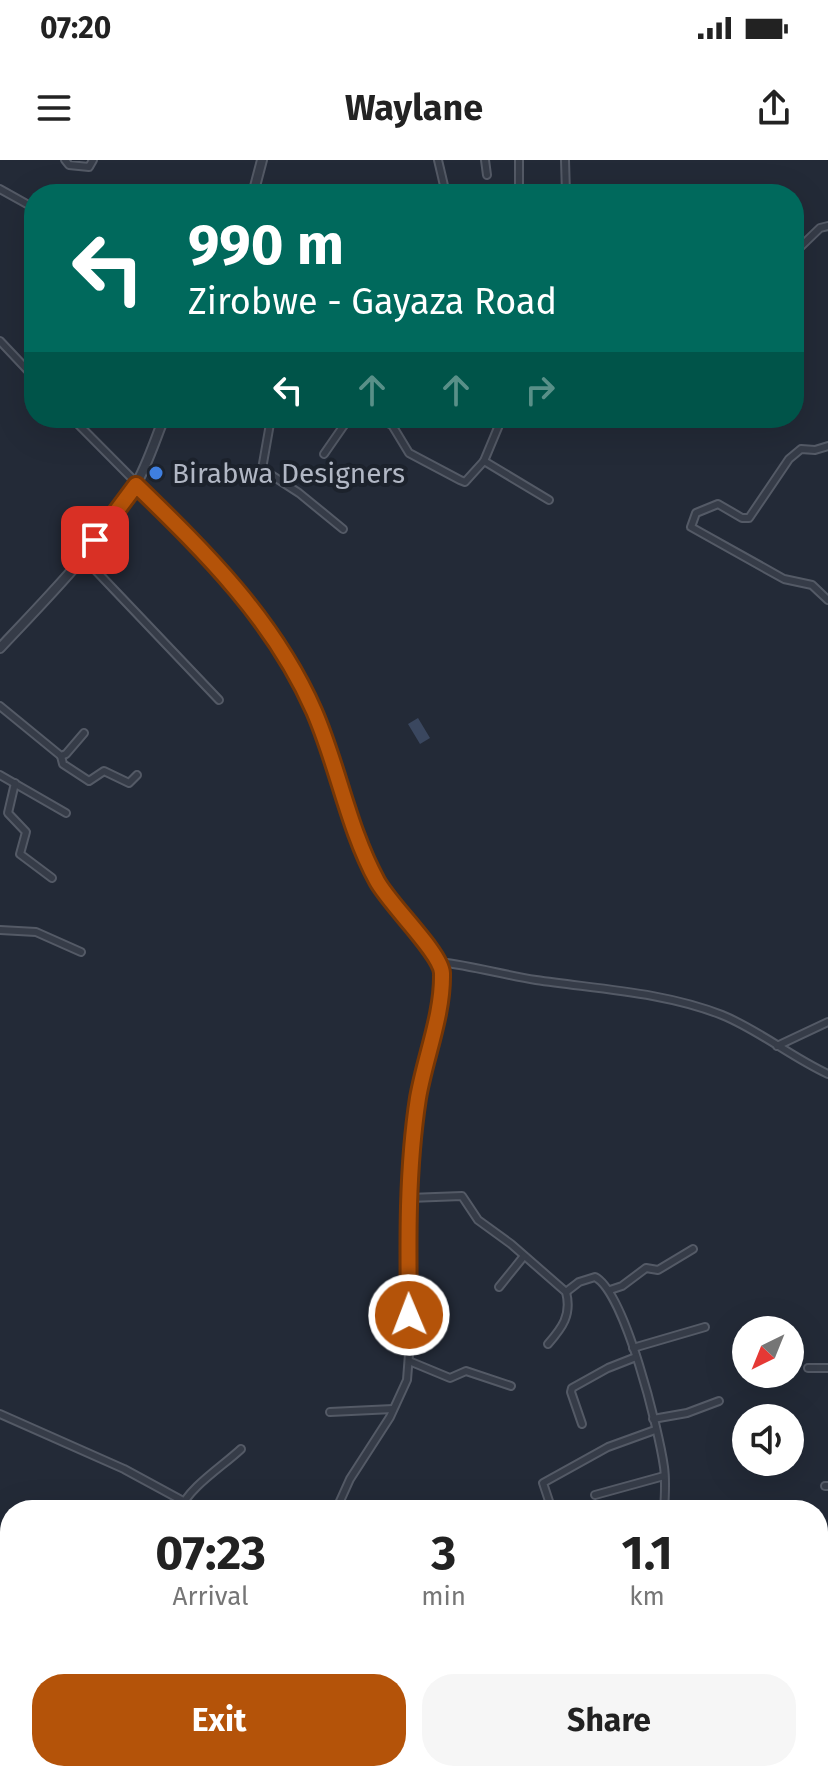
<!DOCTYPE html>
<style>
:root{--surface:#fff;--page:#f6f6f6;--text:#222;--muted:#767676;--accent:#b45309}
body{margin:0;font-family:"Fira Sans",sans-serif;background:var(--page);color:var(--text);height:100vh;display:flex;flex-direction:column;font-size:30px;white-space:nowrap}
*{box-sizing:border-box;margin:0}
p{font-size:26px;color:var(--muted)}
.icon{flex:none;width:44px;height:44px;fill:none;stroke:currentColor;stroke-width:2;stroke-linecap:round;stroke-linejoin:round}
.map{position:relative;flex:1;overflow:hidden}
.panel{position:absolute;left:0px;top:1340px;width:828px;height:282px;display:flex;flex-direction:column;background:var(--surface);border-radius:32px 32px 0 0;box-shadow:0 8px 32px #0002}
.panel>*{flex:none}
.hud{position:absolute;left:24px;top:24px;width:780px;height:244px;border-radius:32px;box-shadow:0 8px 32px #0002;background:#00695c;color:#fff;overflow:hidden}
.needle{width:52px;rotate:223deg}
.buttons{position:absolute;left:732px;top:1156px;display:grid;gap:16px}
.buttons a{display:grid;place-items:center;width:72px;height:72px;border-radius:50%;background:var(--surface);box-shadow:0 8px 32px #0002;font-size:40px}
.pin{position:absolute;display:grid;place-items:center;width:68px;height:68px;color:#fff;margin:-34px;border-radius:16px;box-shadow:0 4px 12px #0006}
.me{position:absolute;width:88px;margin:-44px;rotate:359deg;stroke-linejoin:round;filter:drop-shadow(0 0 6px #0008)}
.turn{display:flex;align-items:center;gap:28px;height:168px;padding:0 32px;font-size:36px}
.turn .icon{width:104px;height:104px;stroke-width:2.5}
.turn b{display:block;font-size:56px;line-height:68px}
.lanes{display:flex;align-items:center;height:76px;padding:0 32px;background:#0003;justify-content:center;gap:40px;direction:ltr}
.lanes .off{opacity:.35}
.eta{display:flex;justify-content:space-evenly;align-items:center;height:136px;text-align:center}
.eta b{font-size:48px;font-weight:700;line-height:56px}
.button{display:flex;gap:16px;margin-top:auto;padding:16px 32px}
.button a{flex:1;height:92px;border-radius:32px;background:var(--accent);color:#fff;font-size:32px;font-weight:700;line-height:92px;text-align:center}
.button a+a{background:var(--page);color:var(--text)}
.status{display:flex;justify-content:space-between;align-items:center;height:56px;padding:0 40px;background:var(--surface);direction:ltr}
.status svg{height:22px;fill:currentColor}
header{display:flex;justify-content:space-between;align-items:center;height:104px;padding:0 32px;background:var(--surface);font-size:36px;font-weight:700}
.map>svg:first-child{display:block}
</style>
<div class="status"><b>07:20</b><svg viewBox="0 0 49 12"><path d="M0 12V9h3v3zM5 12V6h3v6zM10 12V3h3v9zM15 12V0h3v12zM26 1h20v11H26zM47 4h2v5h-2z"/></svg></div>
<header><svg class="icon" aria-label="menu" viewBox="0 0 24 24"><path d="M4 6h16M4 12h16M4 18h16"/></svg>Waylane<svg class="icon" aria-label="share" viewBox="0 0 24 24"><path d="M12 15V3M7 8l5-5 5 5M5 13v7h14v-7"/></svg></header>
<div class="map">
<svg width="828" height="1621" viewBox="0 0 828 1621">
<rect width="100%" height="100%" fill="#232a37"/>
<!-- water -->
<polygon fill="#3a475f" points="418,558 430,578 420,584 408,564"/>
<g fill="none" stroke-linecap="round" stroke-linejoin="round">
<!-- minor casing -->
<g stroke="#545a66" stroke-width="10">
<g id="minor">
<polyline points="65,0 69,5 89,7 93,0"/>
<polyline points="438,0 446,34"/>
<polyline points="485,0 487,15"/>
<polyline points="565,0 566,34"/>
<polyline points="0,29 34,48"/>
<polyline points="519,34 519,0"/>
<polyline points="794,93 820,68 828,66"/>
<polyline points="0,181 34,217"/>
<polyline points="72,258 201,388 273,474 292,504 314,551 328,585 351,658 376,720 391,743 440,802 441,825 419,934 412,991 408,1066 409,1194 407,1220 390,1257 350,1319 336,1350"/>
<polyline points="271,258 262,309 299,333 343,369"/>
<polyline points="378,258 392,265 409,293 460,320 465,322 484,301 549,340"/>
<polyline points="828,286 815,290 801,289 789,299 749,358 742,358 718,344 696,353 691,367 784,419 812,425 828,440"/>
<polyline points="324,294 349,258"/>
<polyline points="484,301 502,258"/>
<polyline points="82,396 219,540"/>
<polyline points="0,546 61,596 66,594 84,573"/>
<polyline points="61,596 63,604 89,621 104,611 129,623 137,615"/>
<polyline points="0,615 66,653"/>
<polyline points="15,623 8,653 26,672 20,694 52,718"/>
<polyline points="0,770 36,772 81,792"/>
<path d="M440,802C473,806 504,815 536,820C597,829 664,832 722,855C759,870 791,897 828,914"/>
<polyline points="777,886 828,862"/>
<path d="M409,1038L462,1036L478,1060L511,1084L566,1132C572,1155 562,1168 548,1184"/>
<polyline points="499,1127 524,1096"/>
<polyline points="610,1130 622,1126 646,1108 658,1110 693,1089"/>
<path d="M566,1132L579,1122L595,1117C625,1132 659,1271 664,1307C666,1321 665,1336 664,1350"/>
<polyline points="633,1188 705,1167"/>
<polyline points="409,1201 450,1218 466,1211 511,1226"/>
<polyline points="808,1208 828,1208"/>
<polyline points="330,1252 393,1249"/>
<polyline points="0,1254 124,1309 183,1341"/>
<polyline points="653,1259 687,1253 719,1241"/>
<polyline points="582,1264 571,1232 572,1228 608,1208 636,1197"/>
<polyline points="825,1326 828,1326"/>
<polyline points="595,1335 664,1316"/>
<path d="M180,1350C188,1328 223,1306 241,1289"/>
<polyline points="552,1350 543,1323 608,1287 655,1270"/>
<polyline points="387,1612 401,1621"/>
<polyline points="289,1621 289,1612"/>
<polyline points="502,1621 512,1612"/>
<polyline points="657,1621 658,1612"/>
</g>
</g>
<!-- tertiary casing -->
<g stroke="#545a66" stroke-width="12">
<g id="tertiary">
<polyline points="253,34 262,0"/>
<path d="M0,488C47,438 99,386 135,326C147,306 155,280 164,258"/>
</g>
</g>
<!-- minor -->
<use href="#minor" stroke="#363c48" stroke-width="6"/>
<!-- tertiary -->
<use href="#tertiary" stroke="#363c48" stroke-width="8"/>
</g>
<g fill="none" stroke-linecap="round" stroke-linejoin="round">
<!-- route casing -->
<g stroke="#753606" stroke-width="20">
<path id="route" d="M95,380L136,325C206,393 274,460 314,551C338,606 348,668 377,721C390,745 441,793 442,813C443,855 425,897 418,938C407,1009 408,1082 409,1155"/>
</g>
<!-- route -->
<use href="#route" stroke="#b45309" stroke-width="14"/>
</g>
<!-- markers -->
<circle fill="#3f7fe0" stroke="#1c222c" stroke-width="3" cx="156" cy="313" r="8"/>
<g text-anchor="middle" stroke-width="8" stroke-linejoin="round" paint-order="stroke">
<!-- poi labels -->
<g font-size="28" fill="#b1b7c4" stroke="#1c222c" text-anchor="start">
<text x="172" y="323">Birabwa Designers</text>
</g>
</g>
</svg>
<div class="buttons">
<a><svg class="needle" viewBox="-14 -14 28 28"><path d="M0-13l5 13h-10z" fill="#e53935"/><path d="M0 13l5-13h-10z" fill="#767676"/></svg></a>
<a><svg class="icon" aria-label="sound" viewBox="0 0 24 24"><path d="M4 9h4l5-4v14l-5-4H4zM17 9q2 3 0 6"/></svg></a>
</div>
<div class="pin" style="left:95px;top:380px;background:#d93025"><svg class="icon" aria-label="arrive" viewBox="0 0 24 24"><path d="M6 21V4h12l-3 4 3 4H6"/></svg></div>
<svg class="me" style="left:409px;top:1155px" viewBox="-20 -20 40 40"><circle r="17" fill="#b45309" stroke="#fff" stroke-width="3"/><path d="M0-11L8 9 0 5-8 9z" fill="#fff"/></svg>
<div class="hud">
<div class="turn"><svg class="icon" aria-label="left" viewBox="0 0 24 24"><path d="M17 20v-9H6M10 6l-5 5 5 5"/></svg><div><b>990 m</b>Zirobwe - Gayaza Road</div></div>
<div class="lanes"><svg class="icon" aria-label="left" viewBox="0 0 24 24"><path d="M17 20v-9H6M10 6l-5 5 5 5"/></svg><svg class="icon off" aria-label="ahead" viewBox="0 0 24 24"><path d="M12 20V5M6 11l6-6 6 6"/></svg><svg class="icon off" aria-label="ahead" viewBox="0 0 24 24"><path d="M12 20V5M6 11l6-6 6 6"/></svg><svg class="icon off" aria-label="right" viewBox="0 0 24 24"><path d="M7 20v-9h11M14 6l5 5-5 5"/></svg></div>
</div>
<section class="panel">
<div class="eta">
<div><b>07:23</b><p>Arrival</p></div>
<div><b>3</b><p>min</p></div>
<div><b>1.1</b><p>km</p></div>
</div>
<div class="button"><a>Exit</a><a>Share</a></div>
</section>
</div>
